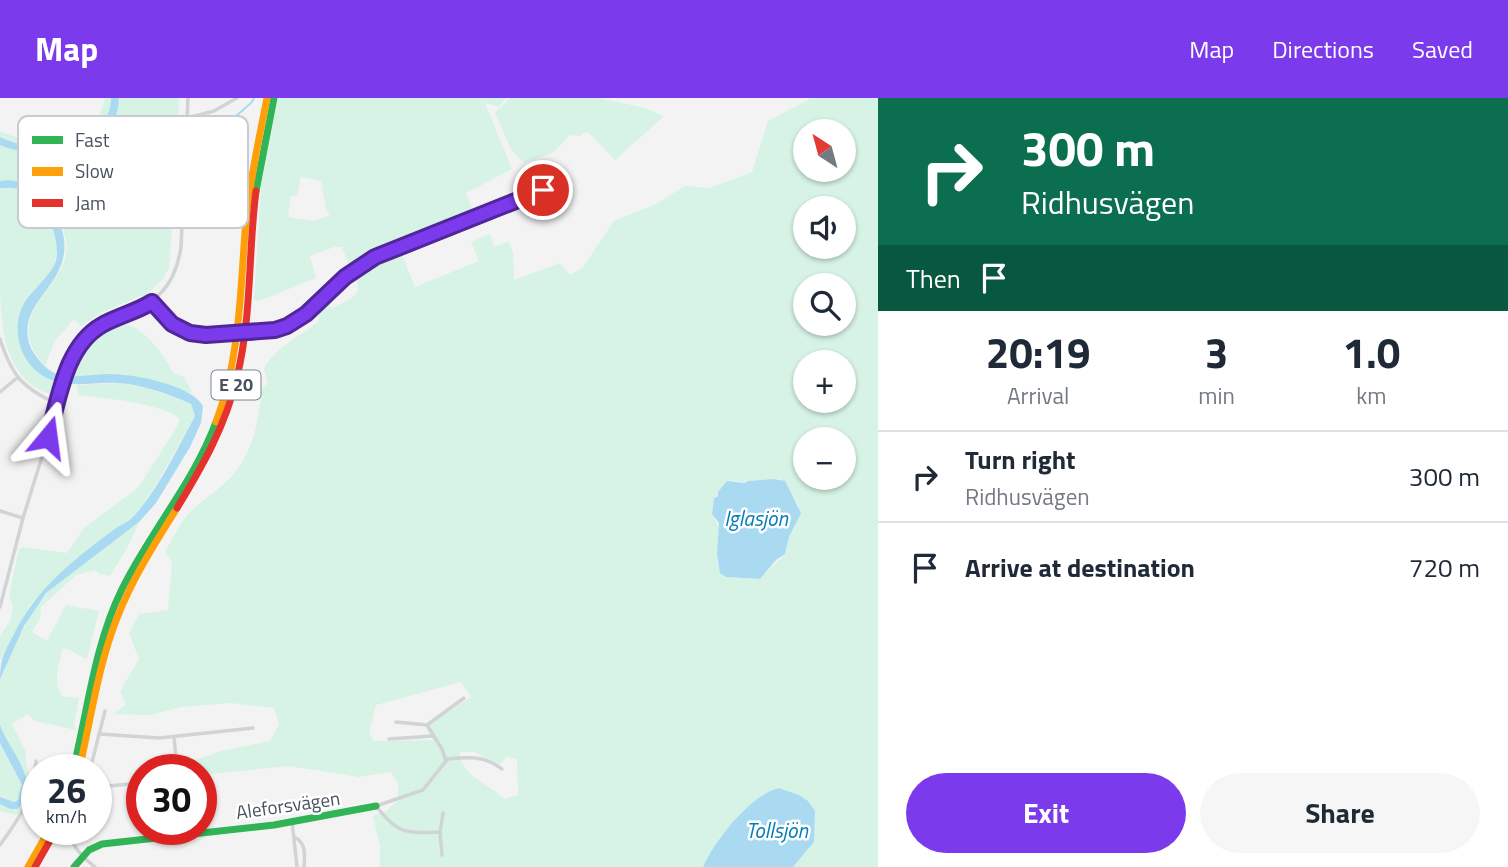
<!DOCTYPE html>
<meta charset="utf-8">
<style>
:root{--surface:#fff;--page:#f6f6f7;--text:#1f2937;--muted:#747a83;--line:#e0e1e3;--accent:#7c3aed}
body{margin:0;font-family:"Titillium Web",sans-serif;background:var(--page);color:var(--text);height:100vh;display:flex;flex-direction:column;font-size:26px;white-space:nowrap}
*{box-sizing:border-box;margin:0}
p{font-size:23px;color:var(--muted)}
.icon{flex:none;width:38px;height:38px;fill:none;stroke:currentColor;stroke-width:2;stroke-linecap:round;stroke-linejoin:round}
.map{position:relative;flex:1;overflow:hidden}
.panel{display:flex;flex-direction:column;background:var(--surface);width:630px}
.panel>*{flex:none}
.banner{background:#0b6e4f;color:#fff;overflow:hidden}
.needle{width:46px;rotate:324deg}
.fabs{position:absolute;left:793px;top:21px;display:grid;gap:14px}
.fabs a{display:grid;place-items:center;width:63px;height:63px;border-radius:50%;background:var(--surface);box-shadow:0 2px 5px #0004;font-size:35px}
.speed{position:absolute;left:21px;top:656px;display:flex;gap:14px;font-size:35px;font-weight:700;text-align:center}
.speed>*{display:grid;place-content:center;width:91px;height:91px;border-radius:50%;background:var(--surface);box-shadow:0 2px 5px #0004;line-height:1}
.speed small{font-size:18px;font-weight:400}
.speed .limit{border:10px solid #d22;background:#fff;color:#111}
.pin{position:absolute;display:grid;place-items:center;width:60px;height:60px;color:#fff;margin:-30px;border:4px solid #fff;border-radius:50%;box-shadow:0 2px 7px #0007}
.me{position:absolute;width:77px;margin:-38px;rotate:16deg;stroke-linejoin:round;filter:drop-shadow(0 0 5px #0008)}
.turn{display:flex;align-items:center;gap:24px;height:147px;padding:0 28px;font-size:32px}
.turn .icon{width:91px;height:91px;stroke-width:2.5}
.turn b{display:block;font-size:49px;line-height:60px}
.then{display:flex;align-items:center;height:66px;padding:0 28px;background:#0003;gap:14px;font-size:26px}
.eta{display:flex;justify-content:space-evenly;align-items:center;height:119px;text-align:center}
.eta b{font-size:42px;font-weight:700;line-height:49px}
.action{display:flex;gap:14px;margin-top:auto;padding:14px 28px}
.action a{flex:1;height:80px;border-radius:42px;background:var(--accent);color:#fff;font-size:28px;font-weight:700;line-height:80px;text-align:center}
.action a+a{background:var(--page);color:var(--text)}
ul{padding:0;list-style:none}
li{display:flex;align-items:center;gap:21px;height:91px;padding:0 28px;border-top:2px solid var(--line)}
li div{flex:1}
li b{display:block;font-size:26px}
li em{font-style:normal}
header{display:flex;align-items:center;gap:42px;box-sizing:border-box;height:98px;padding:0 35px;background:var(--accent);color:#fff}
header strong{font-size:33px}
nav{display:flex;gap:38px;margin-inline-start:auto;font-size:24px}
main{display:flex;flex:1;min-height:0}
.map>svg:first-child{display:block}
</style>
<header>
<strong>Map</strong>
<nav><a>Map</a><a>Directions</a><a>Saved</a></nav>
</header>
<main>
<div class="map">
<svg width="878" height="769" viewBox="0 0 878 769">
<rect width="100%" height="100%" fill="#f3f3f3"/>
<!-- green -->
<g fill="#d6f3e5" fill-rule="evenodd">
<path d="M105,0H111C111,50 33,56 0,39V33C23,45 70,47 90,29C99,22 102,11 105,0Z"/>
<path d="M119,0H179L178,42L168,73L166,91L175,90L169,170L163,181L145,198H141L103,214L81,228L74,221L54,244L45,268C5,223 47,203 64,164C73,141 55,104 37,91C27,84 12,82 0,83V47C11,52 21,52 32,53C72,57 117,49 119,0Z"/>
<path d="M278,0H506L499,9L485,5L512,71L466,95L474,116L349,167L342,149H334L310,158L316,180L259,203L254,202L261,88ZM301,79L321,83L326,111L330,117L313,123L288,119L291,97L297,98Z"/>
<polygon points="510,0 599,0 645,10 664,18 615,62 587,33 580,38 570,37 554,54 524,65 512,53 495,15"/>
<path d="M811,0H878V769H793L814,744L815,718L808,703L799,697L779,690L771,692L741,716L721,738L703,769H380V748L373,718L386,713L398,703V685L391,674L359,679L289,668L201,677V672H182L181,667L221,653L270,643L279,626L274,610L231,605L182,609L150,617L112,616L126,607L120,593L139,561L129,535L139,516L168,512L172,464L165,453C173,441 179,426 188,416C199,404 213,396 225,385C251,361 260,325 261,291L268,285L264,271C275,249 300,239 319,223L320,211L329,204L331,211L353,199L358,192L356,173L399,150L415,189L479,163L471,144L490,136L494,149L509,143L513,155L514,182L560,165L570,177L583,169L614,123L656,106L685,88L710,90L752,74L768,23ZM805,33H844V72H805ZM805,110H844V149H805ZM805,187H844V226H805ZM805,264H844V303H805ZM805,341H844V380H805ZM780,381L799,408L794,431L789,439L785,456L760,481L726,479L717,463L719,429L712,416L714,400C726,391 724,378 745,385L748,383ZM461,584L471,599L430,625L427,632L433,642L373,643L369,634L376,607ZM460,654H474L500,666L507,659L517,661L518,697L504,701C490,686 460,678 460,654Z"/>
<path d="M0,90C13,91 25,91 36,99C50,111 62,147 55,164C50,179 37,187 29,198C6,230 22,268 54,284L52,292L49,296C0,279 0,217 0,171C0,144 0,117 0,90Z"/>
<path d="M128,227C147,232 165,259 174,276L184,279L193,296C152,278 117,276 74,278C83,244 91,229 128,227Z"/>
<path d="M118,285C143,288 168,296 191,306L195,318L156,387L140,411L132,421L112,433L69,467L30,507L0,563V539L11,521L13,509L9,498L19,451L23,449L67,455L84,430L138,390L177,329L180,321C163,305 103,300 78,297L77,287Z"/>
<path d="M139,424L126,452L110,478L99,476L95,472L76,477L40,510L41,518L32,534L47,543L66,507L99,513L87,561C78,559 71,550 63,550C59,565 52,584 62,598L79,600L74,627L76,632L35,623L28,616L12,626L26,654V665L31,685L25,706L17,717L0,713V706L10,711L23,706L25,675L5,640L0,627V581L8,560L32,515L46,495Z"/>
<polygon points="0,645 22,687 21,697 14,704 0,699"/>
</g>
<!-- water -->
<g fill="#aadaf2">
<path d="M111,0H119C117,49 72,57 32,54C21,53 11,52 0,47V39C33,57 111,49 111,0Z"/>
<path d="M8,82C31,85 43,93 54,113C93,184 9,198 31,250C36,260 46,272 57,276C73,281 94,276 110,276C134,276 192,287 203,308L201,325L190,349L156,405L139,424L46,495L24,528L0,581C0,561 5,553 14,536C37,490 72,463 112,433C119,427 128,425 134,418C160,389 177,351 195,318L191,306C169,296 143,287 119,285C88,283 58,295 33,270C14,250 12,217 30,197C39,186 51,176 56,163C61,146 47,104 32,95C23,90 10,90 0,90V83Z"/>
<polygon points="774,381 785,383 801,415 789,439 785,456 776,462 760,481 726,479 720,475 717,457 719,425 712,416 714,400 718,398 718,394 727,383 745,385 748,383"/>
<path d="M0,627C9,653 45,687 17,711H10L0,706V699L14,704L18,702L22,687L0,645Z"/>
<path d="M779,690L799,697L808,703L815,713L814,744L793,769H703C714,743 751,696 779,690Z"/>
</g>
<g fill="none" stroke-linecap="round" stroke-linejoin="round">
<!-- stream -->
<g stroke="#aadaf2" stroke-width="2">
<path d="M96,44C91,69 99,62 113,76L115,87L130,90L170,75"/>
<polyline points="197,60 203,53 206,44 251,5 254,0"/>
</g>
<!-- street -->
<g stroke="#d1d3d6" stroke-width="3.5">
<polyline points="187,20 214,13 237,0"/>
<path d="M152,204C176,235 191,237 229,236"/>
<path d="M257,234C298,233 317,203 346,179C370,157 402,147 432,136C469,121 506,106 543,92"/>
<path d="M0,241C12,279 23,290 57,306"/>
<polyline points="0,294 17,280"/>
<polyline points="0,413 23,420"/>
<path d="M0,509L23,420L73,259C104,201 169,230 181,149L188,0"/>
<path d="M396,624L427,627L442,651L446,663L423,692L376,708C399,737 405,735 440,734"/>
<polyline points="427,627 464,600"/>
<polyline points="100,636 159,640 253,630"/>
<polyline points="174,639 177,672"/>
<polyline points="389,641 433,638"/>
<path d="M446,661C466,659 485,657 502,671"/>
<polyline points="90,672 105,613"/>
<polyline points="96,689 142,685"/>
<polyline points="292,723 297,769"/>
<path d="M68,732C70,746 83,760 95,769"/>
<path d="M294,739C306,744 305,757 304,769"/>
<path d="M0,747C21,718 33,700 36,663"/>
<polyline points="442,757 440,734 443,715"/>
</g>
<!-- fast -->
<g stroke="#30b455" stroke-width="7">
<polyline points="256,93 274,0"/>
<path d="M73,672C88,612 94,548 122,491C150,434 194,384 216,324"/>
<polyline points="74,769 89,752 102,746 274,727 376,708"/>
</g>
<!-- slow -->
<g stroke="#ff9f0a" stroke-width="7">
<path d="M216,324C241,258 240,191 246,122C250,81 259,41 267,0"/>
<path d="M79,672C91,621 98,568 117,520C132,481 155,445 177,410"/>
<polyline points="28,769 49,732"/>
</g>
<!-- jam -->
<g stroke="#e5322d" stroke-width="7">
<path d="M177,410C202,369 226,327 237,279C252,218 248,155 256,93"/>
<polyline points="35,769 56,732"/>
</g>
<!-- street-bridge -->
<polyline stroke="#d1d3d6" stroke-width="3.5" points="229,236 257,234"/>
</g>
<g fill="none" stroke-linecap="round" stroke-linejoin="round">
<!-- route casing -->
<g stroke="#51269a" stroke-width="18">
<path id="route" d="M48,339C59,301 65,248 102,227C118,218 136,214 152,204L172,226L190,235L206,237L275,232L287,228L306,216L345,179L375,159L543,92"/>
</g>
<!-- route -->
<use href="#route" stroke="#7c3aed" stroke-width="12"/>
</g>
<g text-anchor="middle" stroke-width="5" stroke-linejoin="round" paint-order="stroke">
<!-- shield labels -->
<rect fill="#fff" stroke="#7f8690" stroke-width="2" x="211.5" y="272.5" width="49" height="29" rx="5"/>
<g font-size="18" font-weight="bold" fill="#485261">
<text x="236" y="293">E 20</text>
</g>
<!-- street labels -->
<g font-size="19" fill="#485261" stroke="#fff">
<text transform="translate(288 707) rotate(-8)" y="7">Aleforsvägen</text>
</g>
<!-- water labels -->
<g font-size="21" font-style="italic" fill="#037cb9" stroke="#fff">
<text x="756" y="428">Iglasjön</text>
<text x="777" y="740">Tollsjön</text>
</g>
</g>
<!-- legend -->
<rect x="18" y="18" width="230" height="112" rx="10" fill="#fff" stroke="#c8cbd0" stroke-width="2"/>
<rect x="32" y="38" width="31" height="8" fill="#30b455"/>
<rect x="32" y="69" width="31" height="9" fill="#ff9f0a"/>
<rect x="32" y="101" width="31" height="8" fill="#e5322d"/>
<g font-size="19" fill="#485261">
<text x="75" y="49">Fast</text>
<text x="75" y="80">Slow</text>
<text x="75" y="112">Jam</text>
</g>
</svg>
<div class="fabs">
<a><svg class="needle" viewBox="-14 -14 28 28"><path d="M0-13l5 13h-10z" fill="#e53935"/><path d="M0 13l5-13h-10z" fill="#747a83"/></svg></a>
<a><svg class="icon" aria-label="sound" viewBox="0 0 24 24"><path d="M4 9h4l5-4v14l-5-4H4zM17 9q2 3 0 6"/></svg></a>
<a><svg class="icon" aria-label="search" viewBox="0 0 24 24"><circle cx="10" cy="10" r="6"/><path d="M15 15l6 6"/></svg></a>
<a>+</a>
<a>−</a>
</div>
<div class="speed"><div>26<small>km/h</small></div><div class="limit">30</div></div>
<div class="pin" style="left:543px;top:92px;background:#d93025"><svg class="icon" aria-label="arrive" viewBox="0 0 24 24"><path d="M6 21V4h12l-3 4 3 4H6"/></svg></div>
<svg class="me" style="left:48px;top:339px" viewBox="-20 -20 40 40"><path d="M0-17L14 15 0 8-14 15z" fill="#7c3aed" stroke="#fff" stroke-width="4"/></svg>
</div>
<section class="panel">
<div class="banner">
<div class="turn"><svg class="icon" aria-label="right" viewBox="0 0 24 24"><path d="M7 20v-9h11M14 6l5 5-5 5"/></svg><div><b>300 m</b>Ridhusvägen</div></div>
<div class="then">Then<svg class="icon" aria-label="arrive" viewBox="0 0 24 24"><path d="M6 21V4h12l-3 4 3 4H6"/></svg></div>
</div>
<div class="eta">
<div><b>20:19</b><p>Arrival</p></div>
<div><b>3</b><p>min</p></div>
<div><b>1.0</b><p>km</p></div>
</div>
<ul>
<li><svg class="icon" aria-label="right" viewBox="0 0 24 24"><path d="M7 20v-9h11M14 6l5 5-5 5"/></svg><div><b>Turn right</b><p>Ridhusvägen</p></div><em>300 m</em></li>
<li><svg class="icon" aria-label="arrive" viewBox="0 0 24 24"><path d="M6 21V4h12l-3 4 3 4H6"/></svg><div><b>Arrive at destination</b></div><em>720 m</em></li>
</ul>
<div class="action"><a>Exit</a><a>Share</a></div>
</section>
</main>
